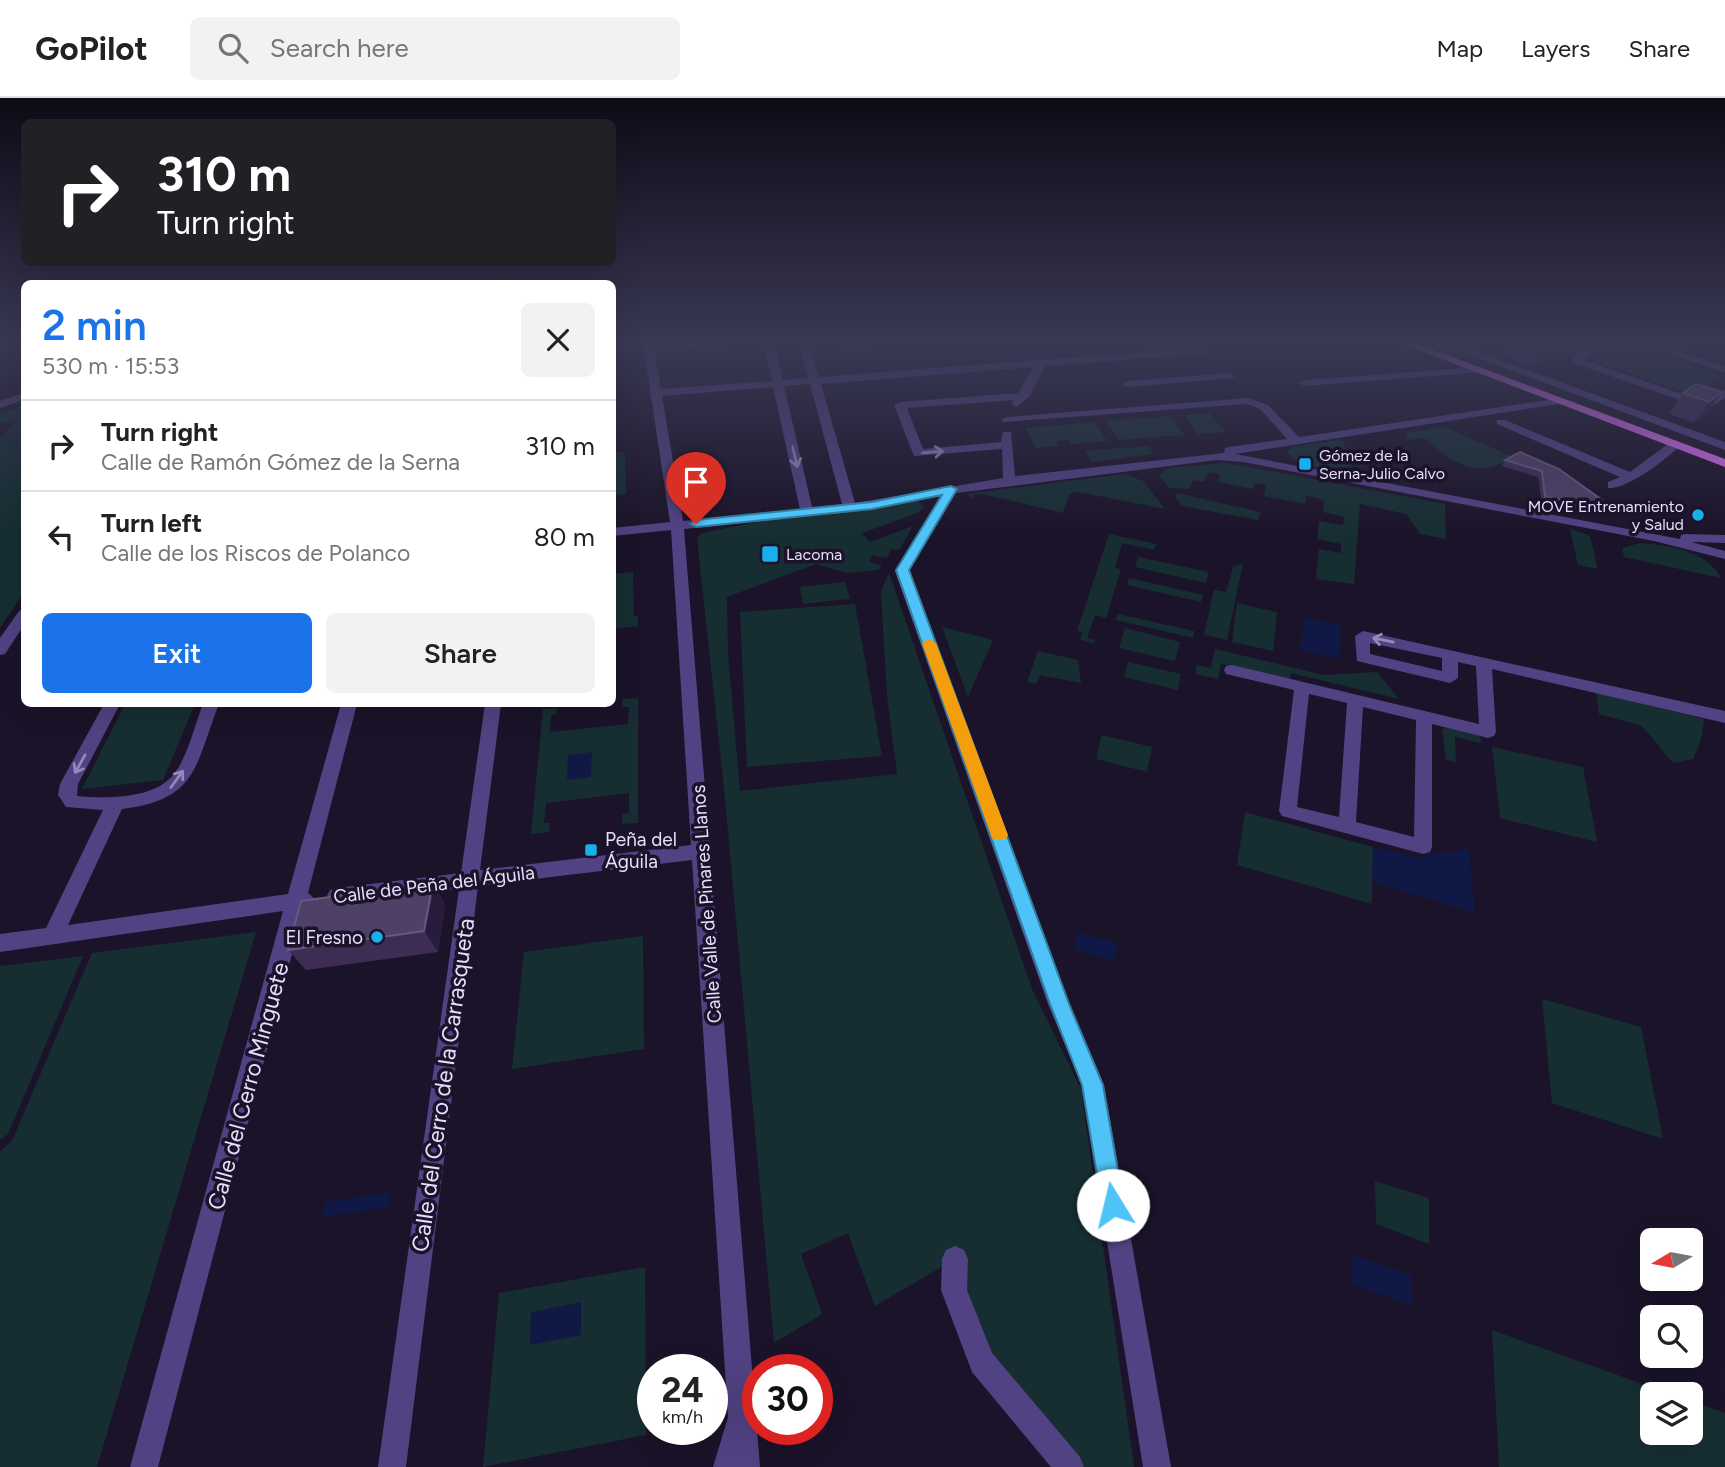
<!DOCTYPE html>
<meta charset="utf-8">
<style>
:root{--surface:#fff;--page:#f2f2f2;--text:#222;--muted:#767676;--line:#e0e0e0;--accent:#1a73e8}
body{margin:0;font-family:Figtree,sans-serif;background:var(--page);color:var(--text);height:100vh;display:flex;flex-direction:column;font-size:26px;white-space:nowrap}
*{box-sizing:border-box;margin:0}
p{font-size:23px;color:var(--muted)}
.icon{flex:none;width:38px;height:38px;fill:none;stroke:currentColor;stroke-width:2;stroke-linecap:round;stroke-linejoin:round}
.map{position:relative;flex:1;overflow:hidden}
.sheet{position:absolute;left:21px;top:182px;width:595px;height:427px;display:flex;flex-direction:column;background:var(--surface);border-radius:10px;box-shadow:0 7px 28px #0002}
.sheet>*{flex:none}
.top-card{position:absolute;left:21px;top:21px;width:595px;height:147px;border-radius:10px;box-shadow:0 7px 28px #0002;background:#202124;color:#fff;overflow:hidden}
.needle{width:46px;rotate:260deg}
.fabs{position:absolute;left:1640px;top:1130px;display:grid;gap:14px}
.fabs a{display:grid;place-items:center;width:63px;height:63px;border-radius:10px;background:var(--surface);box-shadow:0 7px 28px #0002;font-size:35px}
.speed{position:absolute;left:637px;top:1256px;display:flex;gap:14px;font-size:35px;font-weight:700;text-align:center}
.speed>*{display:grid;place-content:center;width:91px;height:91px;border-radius:50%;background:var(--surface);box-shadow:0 7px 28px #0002;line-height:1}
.speed small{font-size:18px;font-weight:400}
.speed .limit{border:10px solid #d22;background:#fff;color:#111}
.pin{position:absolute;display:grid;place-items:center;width:60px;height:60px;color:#fff;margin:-72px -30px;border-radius:50% 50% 50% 0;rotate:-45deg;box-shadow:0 0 7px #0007}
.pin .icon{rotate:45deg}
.me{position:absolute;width:77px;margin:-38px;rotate:351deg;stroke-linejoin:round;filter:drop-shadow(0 0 5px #0008)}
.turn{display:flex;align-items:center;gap:24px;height:147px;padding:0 21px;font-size:32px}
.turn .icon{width:91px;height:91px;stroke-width:2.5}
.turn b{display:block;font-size:49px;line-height:60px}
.round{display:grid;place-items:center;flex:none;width:74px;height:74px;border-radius:10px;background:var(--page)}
.overview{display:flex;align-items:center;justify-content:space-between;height:119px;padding:0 21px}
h1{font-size:42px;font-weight:600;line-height:52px;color:var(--accent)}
.cta{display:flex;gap:14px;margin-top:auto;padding:14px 21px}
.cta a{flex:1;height:80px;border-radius:10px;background:var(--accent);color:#fff;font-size:28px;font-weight:600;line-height:80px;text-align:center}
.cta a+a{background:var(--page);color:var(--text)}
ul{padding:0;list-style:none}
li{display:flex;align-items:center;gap:21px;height:91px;padding:0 21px;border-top:2px solid var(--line)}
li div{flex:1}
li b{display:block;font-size:26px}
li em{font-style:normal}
header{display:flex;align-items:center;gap:42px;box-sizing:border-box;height:98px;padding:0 35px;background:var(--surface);border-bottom:2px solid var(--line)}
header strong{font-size:33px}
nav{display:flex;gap:38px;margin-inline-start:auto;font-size:24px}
.search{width:490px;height:63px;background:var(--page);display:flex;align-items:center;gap:18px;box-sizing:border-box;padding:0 24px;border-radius:10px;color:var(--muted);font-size:26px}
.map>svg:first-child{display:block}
</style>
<header>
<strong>GoPilot</strong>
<div class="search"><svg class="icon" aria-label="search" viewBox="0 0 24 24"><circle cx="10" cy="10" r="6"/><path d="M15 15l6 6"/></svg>Search here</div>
<nav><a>Map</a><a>Layers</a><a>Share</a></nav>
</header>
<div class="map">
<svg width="1725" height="1369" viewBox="0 0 1725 1369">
<rect width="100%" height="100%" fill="#1b1329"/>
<!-- green -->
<g fill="#162e32">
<polygon points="838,245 869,245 874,260 843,263"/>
<polygon points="1609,245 1624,245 1723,278 1696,298 1586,260"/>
<polygon points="24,307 24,494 0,530 0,341 14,324 0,325 0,316"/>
<polygon points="1210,315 1225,334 1198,336 1184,317"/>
<polygon points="1170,318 1184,337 1118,342 1105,323"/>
<polygon points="1095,324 1107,343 1072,346 1069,342 1056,343 1058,348 1036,350 1025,330"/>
<path d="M1444,329L1514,359C1475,382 1455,366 1424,340L1407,342L1405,335Z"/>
<path d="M1343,341L1352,374C1334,371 1296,371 1287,353L1292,349Z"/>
<polygon points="1149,348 1154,356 1092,364 1085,353"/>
<polygon points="625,354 626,396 613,398 613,355"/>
<polygon points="1227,365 1445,406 1446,441 1420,436 1406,416 1360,406 1354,486 1316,481 1319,451 1341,455 1341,446 1317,441 1319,423 1343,427 1344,419 1323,414 1324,402 1307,398 1305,406 1264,398 1266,387 1255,385 1253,391 1218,384 1220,376 1208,374 1204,384 1193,382 1190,391 1169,390 1159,377 1168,370"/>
<polygon points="1125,376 1143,383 1165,411 1074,393 1069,397 1063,415 987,397 975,396 972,400 966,396"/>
<polygon points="1177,395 1261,414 1258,422 1182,408 1175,399"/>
<polygon points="916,400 923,409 918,415 862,435 870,444 913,428 899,452 891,451 887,460 872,457 869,464 882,467 878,472 847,475 816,466 727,499 728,556 740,693 897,676 887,597 881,493 889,475 1032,891 1081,991 1134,1369 1070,1369 982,1264 955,1161 875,1208 848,1135 801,1156 822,1216 774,1245 725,700 697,440 702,435 781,419"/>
<polygon points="1570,431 1590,438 1598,471 1578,467"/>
<polygon points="1109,436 1156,446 1154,452 1122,445 1115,470 1121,471 1106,520 1095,517 1087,540 1095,542 1094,545 1080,542 1082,534 1077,533"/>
<path d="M1640,445C1668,447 1707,453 1721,480L1624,459L1622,450Z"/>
<polygon points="1138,459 1209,474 1206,485 1135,469"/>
<polygon points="1243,465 1227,542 1204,537 1214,492 1226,494 1233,469"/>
<polygon points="633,474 634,517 638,519 638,528 613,531 613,476"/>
<polygon points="1129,480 1203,497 1201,504 1127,487"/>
<polygon points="845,484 850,501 803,506 800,489"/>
<polygon points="1237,505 1277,514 1273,553 1232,544"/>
<polygon points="855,506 882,658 747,669 740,514"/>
<polygon points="1118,516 1194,533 1193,540 1116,522"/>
<polygon points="942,529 993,542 968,599"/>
<polygon points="1125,530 1180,544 1175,563 1119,550"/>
<polygon points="1215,551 1324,577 1377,574 1399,601 1291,575 1290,582 1221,566 1218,581 1195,576 1197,567 1211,570"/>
<polygon points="1038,553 1078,562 1081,585 1040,577 1036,586 1027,584"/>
<polygon points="1128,564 1181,576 1178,592 1124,579"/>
<polygon points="1596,594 1704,621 1701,642 1693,661 1673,665 1642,628 1599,616"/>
<polygon points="638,600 638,725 622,726 622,716 629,715 629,695 546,705 544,725 550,725 549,734 531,736 543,611 557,610 556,616 551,617 550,634 628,626 629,609 622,609 622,601"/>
<polygon points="125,606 195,606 163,682 82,691"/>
<polygon points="1447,630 1480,638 1481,645 1455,639 1456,664 1446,662 1442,631"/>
<polygon points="1102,637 1152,649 1147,674 1096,661"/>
<polygon points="1492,649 1583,669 1597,744 1500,720"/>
<polygon points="1245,714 1373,749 1372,806 1237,767"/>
<polygon points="256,834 97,1369 0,1369 0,1053 12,1043 92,855"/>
<polygon points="643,838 644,951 512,971 524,854"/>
<polygon points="83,858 8,1036 0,1042 0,868"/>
<polygon points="1542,901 1641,929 1663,1041 1552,1005"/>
<polygon points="1375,1083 1429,1100 1429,1146 1376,1126"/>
<polygon points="645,1169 646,1337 483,1369 499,1195"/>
<polygon points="1492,1232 1673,1297 1652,1297 1652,1335 1690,1335 1691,1303 1725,1315 1725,1369 1499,1369"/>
</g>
<!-- water -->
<g fill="#101945">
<polygon points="1305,519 1341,528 1338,561 1300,552"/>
<polygon points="592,654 591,679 567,682 568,657"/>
<polygon points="1373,749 1418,759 1469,751 1475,815 1372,784"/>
<polygon points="1078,834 1118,846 1113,863 1074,851"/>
<polygon points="390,1094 388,1109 323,1119 326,1104"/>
<polygon points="1351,1156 1411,1177 1412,1208 1352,1186"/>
<polygon points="581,1204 581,1237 530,1247 531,1214"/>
</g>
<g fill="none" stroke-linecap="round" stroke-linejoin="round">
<!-- minor -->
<g fill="#514283" fill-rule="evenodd">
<path d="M643,245H726L721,248L654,252L661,291L772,283L764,245H774L783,282L808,280L799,245H809L819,279L1193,250L1189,245H1200L1206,253L1201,256L1045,268L1030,298L1017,309L1011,306L1014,302L907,310L923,351L1001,344L1003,334H1011L1015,378L1224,355L1225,350L1229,349L1287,341L1260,311L1247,306L1003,324L1001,322L1007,319L1248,300L1268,307L1299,339L1561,300L1567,303L1565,305L1235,356L1680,441L1681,437L1686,436L1725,437V445L1691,444L1725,453V461L1654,443L1243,364L1217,362L956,395L909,473L1070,906L1104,987L1171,1369H1143L1082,987L1048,906L895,473L941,398L850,414L684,431L760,1369H713L728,1319L692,762L478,788L406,1369H378L459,791L337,806L330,804L327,798L330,792L337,790L461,775L485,606H501L480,772L691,747L671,432L612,438V430L670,424ZM1034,269L1018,295L900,304L894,307L914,358L1002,351L1003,380L855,405L821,286ZM810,286L842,406L812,409L784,288ZM773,289L800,411L683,423L662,298Z"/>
<polygon points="1416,245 1430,245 1433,248 1428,251"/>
<polygon points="1438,245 1453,245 1725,344 1725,352"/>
<polygon points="1558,245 1573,245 1591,251 1592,253 1584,262 1696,301 1709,301 1725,292 1725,300 1712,308 1695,307 1576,266 1571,260 1579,254"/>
<polygon points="1640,245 1655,245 1725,268 1725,275"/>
<polygon points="1480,269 1485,272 1484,274 1304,288 1299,285 1304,282"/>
<polygon points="1229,275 1234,278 1233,280 1128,289 1122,286 1128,283"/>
<polygon points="24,295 24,302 0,310 0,303"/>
<path d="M1497,322H1505L1630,374L1672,343L1682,346C1668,360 1627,392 1608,390V384L1620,379L1497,326Z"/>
<polygon points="24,511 24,527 5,556 0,557 0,540 19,513"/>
<path d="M1363,533L1725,613V625L1492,571L1496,634L1494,638L1488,640L1432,626V749L1430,754L1423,756L1282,718L1279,713L1294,592L1226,576L1224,572L1226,568L1232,567L1479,626L1476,568L1458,564V580L1450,585L1357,563L1355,538ZM1370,545L1442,560V573L1370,556ZM1309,596L1347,605L1339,719L1297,709ZM1363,609L1416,622L1414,739L1356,724Z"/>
<path d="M104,606H120L78,686L77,698C106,701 155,701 174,676C189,656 194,628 203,606H219C195,667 198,702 122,711L68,827L288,796L341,606H357L308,795L316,802L313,808L304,810L158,1369H130L283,813L0,854V836L46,830L103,712L66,709L58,697L60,686Z"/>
<polygon points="955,1148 964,1152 968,1161 967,1192 992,1255 1080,1359 1084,1369 1051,1369 972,1274 941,1192 942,1161 946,1152"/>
</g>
<!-- major -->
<polygon fill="#db6df3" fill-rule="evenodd" points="1400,245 1415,245 1725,361 1725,369"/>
</g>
<!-- wall -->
<g fill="#3d2d55">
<polygon points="1510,245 1557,245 1549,260 1532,269 1503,258"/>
<polygon points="1722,294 1706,316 1694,325 1669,316 1683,295"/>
<polygon points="1520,354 1602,402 1599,408 1580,412 1542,405 1538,379 1502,368 1505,362"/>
<polygon points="433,785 445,807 438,854 306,872 288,852"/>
</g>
<!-- shaded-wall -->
<g fill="#281b3c">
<polygon points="1550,245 1557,245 1549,260 1532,269 1544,248"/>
<polygon points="1722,294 1706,316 1694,325 1709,304"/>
<polygon points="1602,402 1599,408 1580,412 1584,406"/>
<polygon points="433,785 445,807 438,854 424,833"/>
</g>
<!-- building -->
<g fill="#4f4067" stroke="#67597e" stroke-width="2">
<polygon points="1534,245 1550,245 1544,248"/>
<polygon points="1696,286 1722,294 1709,304 1683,295"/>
<polygon points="1520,354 1559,371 1602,402 1584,406 1545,399 1542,373 1505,362"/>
<polygon points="433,785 424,833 288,852 301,803"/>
</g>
<!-- one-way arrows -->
<defs><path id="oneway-shaft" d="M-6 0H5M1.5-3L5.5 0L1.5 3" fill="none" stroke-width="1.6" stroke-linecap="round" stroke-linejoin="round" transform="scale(1.75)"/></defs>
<g stroke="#9488b9">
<use href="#oneway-shaft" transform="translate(933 354) rotate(-5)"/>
<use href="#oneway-shaft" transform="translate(795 359) rotate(77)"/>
<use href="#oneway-shaft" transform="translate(1383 542) rotate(-168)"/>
<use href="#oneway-shaft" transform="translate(80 666) rotate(119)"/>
<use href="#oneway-shaft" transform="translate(177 681) rotate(-54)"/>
</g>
<!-- sky -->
<linearGradient id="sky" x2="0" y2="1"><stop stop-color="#0f0a17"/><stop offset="0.56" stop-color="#393954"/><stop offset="1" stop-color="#393954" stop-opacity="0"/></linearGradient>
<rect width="1725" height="437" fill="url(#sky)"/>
<!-- route -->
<polygon fill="#4fc3f7" stroke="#337fa1" stroke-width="2" points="951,388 957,391 909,472 1069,906 1103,987 1124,1107 1121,1115 1113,1118 1105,1115 1102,1107 1082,987 1050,906 896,472 942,397 872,411 696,429 690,426 696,422 872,404"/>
<!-- slow -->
<polygon fill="#f59e0b" points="929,541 936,545 1008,737 1005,742 993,742 991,737 922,545"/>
<!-- markers -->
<g fill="#19aeec" stroke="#1b1329" stroke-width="2.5">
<rect x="1298" y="359" width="14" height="14" rx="3.5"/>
<circle cx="1698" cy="417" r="7"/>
<rect x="761" y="447" width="18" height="18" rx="3.5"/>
<rect x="584" y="745" width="14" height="14" rx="3.5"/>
<circle cx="377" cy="839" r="7"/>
</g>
<g text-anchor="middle" stroke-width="7" stroke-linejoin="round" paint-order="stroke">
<!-- far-poi labels -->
<g font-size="16" fill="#e7ddfc" stroke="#1b1329" text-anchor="start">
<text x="1319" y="363">Gómez de la<tspan x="1319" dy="18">Serna-Julio Calvo</tspan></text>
<text x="1684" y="414" text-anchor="end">MOVE Entrenamiento<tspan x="1684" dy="18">y Salud</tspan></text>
<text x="786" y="462">Lacoma</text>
</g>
<!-- poi labels -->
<g font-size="19" fill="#e7ddfc" stroke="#1b1329" text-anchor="start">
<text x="605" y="748">Peña del<tspan x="605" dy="22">Águila</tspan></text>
<text x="363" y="846" text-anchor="end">El Fresno</text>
</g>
<!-- street labels -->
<g font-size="19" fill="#e7ddfc" stroke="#1b1329">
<text transform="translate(434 786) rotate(-7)" y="7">Calle de Peña del Águila</text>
<text transform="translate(706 806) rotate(-94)" y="7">Calle Valle de Pinares Llanos</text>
</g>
<!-- near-street labels -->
<g font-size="23" fill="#e7ddfc" stroke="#1b1329">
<text transform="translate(443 987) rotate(-82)" y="8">Calle del Cerro de la Carrasqueta</text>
<text transform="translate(248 988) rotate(-75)" y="8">Calle del Cerro Minguete</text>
</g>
</g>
</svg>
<div class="fabs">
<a><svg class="needle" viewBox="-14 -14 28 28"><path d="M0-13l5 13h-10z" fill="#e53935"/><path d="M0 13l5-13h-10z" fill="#767676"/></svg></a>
<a><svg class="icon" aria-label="search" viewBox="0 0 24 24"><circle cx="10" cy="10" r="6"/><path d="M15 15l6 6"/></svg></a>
<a><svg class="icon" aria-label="layers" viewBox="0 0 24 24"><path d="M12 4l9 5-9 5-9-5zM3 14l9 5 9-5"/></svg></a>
</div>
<div class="speed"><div>24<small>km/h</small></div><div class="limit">30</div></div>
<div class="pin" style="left:696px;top:426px;background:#d93025"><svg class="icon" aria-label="arrive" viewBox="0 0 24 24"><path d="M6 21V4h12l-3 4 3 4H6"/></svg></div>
<svg class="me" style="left:1113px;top:1107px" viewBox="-20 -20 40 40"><circle r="19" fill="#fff"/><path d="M0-13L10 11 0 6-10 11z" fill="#4fc3f7"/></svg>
<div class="top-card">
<div class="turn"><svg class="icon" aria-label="right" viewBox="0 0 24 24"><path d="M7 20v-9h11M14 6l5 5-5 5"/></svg><div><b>310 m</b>Turn right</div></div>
</div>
<section class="sheet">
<div class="overview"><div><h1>2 min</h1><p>530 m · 15:53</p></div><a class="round"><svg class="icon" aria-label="close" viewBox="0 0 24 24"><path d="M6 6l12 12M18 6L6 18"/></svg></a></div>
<ul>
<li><svg class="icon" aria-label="right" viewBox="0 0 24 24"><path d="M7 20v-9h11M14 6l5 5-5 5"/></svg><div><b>Turn right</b><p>Calle de Ramón Gómez de la Serna</p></div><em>310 m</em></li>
<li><svg class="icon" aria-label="left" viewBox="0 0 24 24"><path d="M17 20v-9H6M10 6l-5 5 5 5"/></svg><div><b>Turn left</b><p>Calle de los Riscos de Polanco</p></div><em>80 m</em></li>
</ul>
<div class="cta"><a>Exit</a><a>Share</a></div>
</section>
</div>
